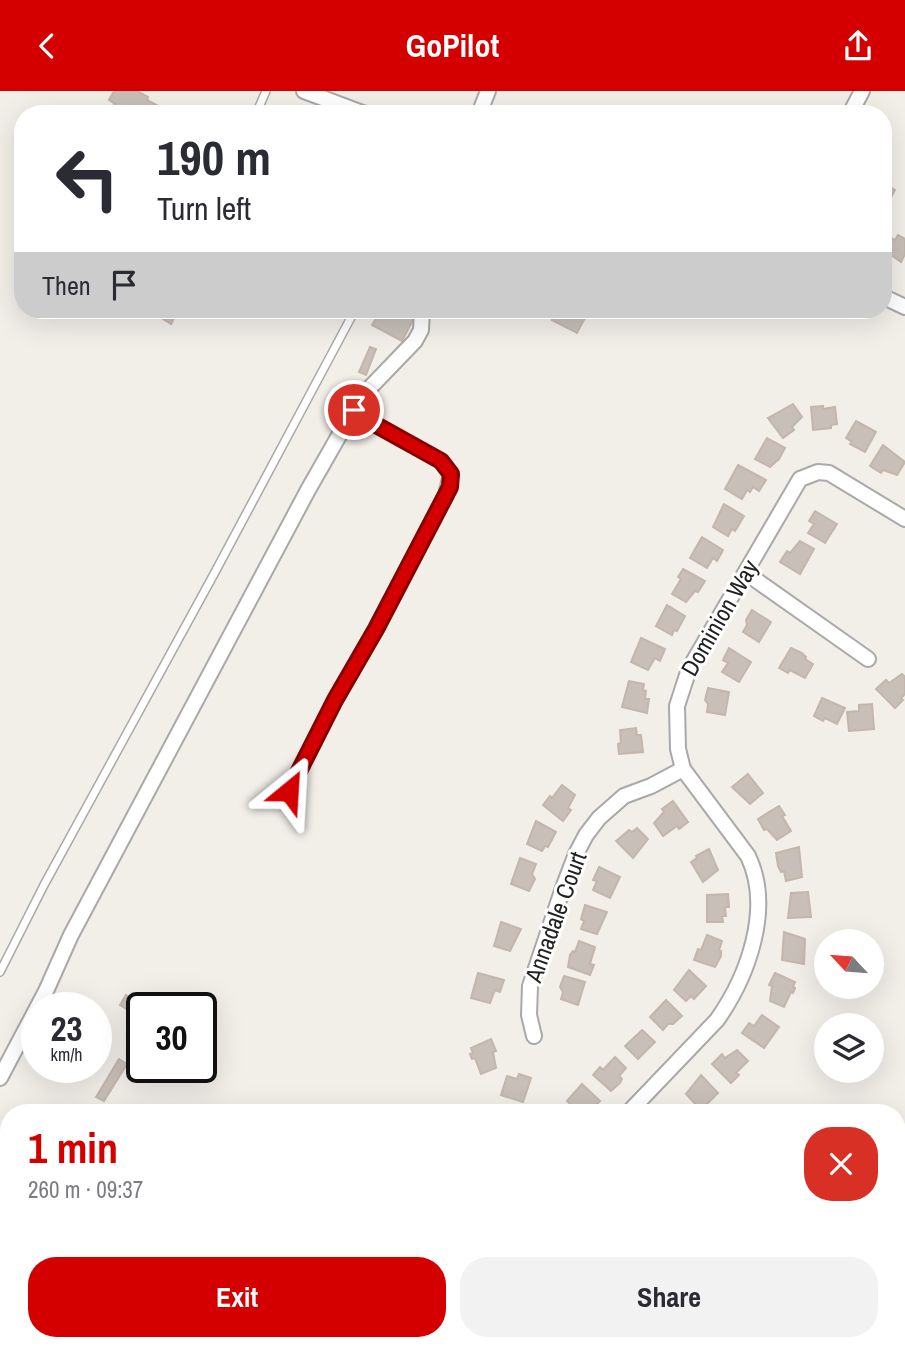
<!DOCTYPE html>
<meta charset="utf-8">
<style>
:root{--surface:#fff;--page:#f2f2f3;--text:#2b2b33;--muted:#7c7c81;--accent:#d40000}
body{margin:0;font-family:"Archivo Narrow",sans-serif;background:var(--page);color:var(--text);height:100vh;display:flex;flex-direction:column;font-size:26px;white-space:nowrap}
*{box-sizing:border-box;margin:0}
p{font-size:23px;color:var(--muted)}
.icon{flex:none;width:38px;height:38px;fill:none;stroke:currentColor;stroke-width:2;stroke-linecap:round;stroke-linejoin:round}
.map{position:relative;flex:1;overflow:hidden}
.details{position:absolute;left:0px;top:1013px;width:906px;height:247px;display:flex;flex-direction:column;background:var(--surface);border-radius:28px 28px 0 0;box-shadow:0 7px 28px #0002}
.details>*{flex:none}
.top-card{position:absolute;left:14px;top:14px;width:878px;height:214px;border-radius:28px;box-shadow:0 7px 28px #0002;background:#fff;color:var(--text);overflow:hidden}
.needle{width:46px;rotate:296deg}
.buttons{position:absolute;left:814px;top:838px;display:grid;gap:14px}
.buttons a{display:grid;place-items:center;width:70px;height:70px;border-radius:50%;background:var(--surface);box-shadow:0 7px 28px #0002;font-size:35px}
.speed{position:absolute;left:21px;top:901px;display:flex;gap:14px;font-size:35px;font-weight:700;text-align:center}
.speed>*{display:grid;place-content:center;width:91px;height:91px;border-radius:50%;background:var(--surface);box-shadow:0 7px 28px #0002;line-height:1}
.speed small{font-size:18px;font-weight:400}
.speed .limit{border:4px solid #111;border-radius:10px;background:#fff;color:#111}
.pin{position:absolute;display:grid;place-items:center;width:60px;height:60px;color:#fff;margin:-30px;border:4px solid #fff;border-radius:50%;box-shadow:0 2px 7px #0007}
.me{position:absolute;width:77px;margin:-38px;rotate:27deg;stroke-linejoin:round;filter:drop-shadow(0 0 5px #0008)}
.turn{display:flex;align-items:center;gap:24px;height:147px;padding:0 28px;font-size:32px}
.turn .icon{width:91px;height:91px;stroke-width:2.5}
.turn b{display:block;font-size:49px;line-height:60px}
.then{display:flex;align-items:center;height:66px;padding:0 28px;background:#0003;gap:14px;font-size:26px}
.round{display:grid;place-items:center;flex:none;width:74px;height:74px;border-radius:28px;background:var(--page)}
.summary{display:flex;align-items:center;justify-content:space-between;height:119px;padding:0 28px}
h1{font-size:42px;font-weight:700;line-height:52px;color:var(--accent)}
.cta{display:flex;gap:14px;margin-top:auto;padding:14px 28px}
.cta a{flex:1;height:80px;border-radius:28px;background:var(--accent);color:#fff;font-size:28px;font-weight:700;line-height:80px;text-align:center}
.cta a+a{background:var(--page);color:var(--text)}
header{display:flex;justify-content:space-between;align-items:center;height:91px;padding:0 28px;background:var(--accent);color:#fff;font-size:32px;font-weight:700}
.map>svg:first-child{display:block}
</style>
<header><svg class="icon" aria-label="back" viewBox="0 0 24 24"><path d="M15 5l-7 7 7 7"/></svg>GoPilot<svg class="icon" aria-label="share" viewBox="0 0 24 24"><path d="M12 15V3M7 8l5-5 5 5M5 13v7h14v-7"/></svg></header>
<div class="map">
<svg width="905" height="1259" viewBox="0 0 905 1259">
<rect width="100%" height="100%" fill="#f2efe9"/>
<!-- building -->
<g fill="#c7bfb8" stroke="#c4b6ab" stroke-width="2">
<polygon points="114,0 137,0 148,6 147,9 166,19 164,23 134,23 126,19 124,22 113,16 115,13 109,9"/>
<polygon points="884,93 895,99 886,116 884,115"/>
<polygon points="898,144 905,148 905,163 901,171 884,159 889,146 895,149"/>
<polygon points="168,219 178,219 171,233 163,228"/>
<polygon points="381,219 403,219 415,225 402,250 372,234"/>
<polygon points="557,219 589,219 577,242 552,229"/>
<polygon points="370,256 376,258 366,284 359,281"/>
<polygon points="793,313 802,326 792,336 794,339 783,347 768,327"/>
<polygon points="823,315 823,318 835,316 837,333 831,334 831,337 813,339 811,316"/>
<polygon points="856,330 876,341 865,361 850,353 852,351 846,347"/>
<polygon points="767,347 785,357 779,368 770,376 755,368"/>
<polygon points="883,354 905,371 897,384 883,379 881,382 870,375"/>
<polygon points="738,374 766,389 759,400 753,396 750,401 747,399 742,408 725,398"/>
<polygon points="724,413 744,425 735,440 732,438 728,445 713,436"/>
<polygon points="815,420 837,433 825,452 808,442 814,433 809,430"/>
<polygon points="702,446 723,459 717,470 713,467 707,477 690,467"/>
<polygon points="800,450 814,458 800,483 780,471 787,460 790,462"/>
<polygon points="683,478 705,490 698,501 695,500 686,511 672,503 681,488 678,486"/>
<polygon points="667,514 685,525 677,540 674,539 672,544 656,535"/>
<polygon points="752,519 771,531 759,551 743,541 747,534 746,529"/>
<polygon points="641,547 665,558 660,570 655,567 648,579 631,571"/>
<polygon points="729,557 751,571 739,591 722,581 728,572 723,569"/>
<polygon points="791,557 802,562 806,566 805,568 813,573 805,587 790,579 788,582 779,577"/>
<polygon points="902,583 905,586 905,603 901,607 903,609 895,617 876,598 886,589 889,592"/>
<polygon points="629,590 644,593 643,599 646,600 645,608 649,608 647,622 622,616"/>
<polygon points="708,597 729,601 725,624 707,621 708,613 705,609"/>
<polygon points="822,607 845,617 837,633 825,627 823,630 814,625"/>
<polygon points="872,613 874,638 849,640 847,621 859,620 859,614"/>
<polygon points="636,637 637,644 641,644 643,661 619,663 618,653 621,652 620,639"/>
<polygon points="748,683 763,702 750,713 732,696"/>
<polygon points="562,694 575,704 568,717 571,719 563,730 543,714 550,705 552,707"/>
<polygon points="673,710 688,731 679,738 677,735 663,745 654,732 664,721 662,718"/>
<polygon points="779,715 785,724 782,725 791,740 777,749 767,738 764,739 758,728"/>
<polygon points="536,730 556,741 548,756 545,755 542,760 527,753"/>
<polygon points="637,737 648,748 633,767 616,750 629,739 632,741"/>
<polygon points="799,756 802,786 786,790 784,780 781,781 778,775 776,762"/>
<polygon points="709,758 718,779 703,791 691,771 697,767 696,765"/>
<polygon points="520,767 536,773 532,783 535,788 529,800 511,793"/>
<polygon points="599,776 620,786 610,807 593,799 597,790 593,789"/>
<polygon points="808,801 811,826 788,827 791,802"/>
<polygon points="728,803 729,816 725,816 726,825 722,825 723,831 707,831 707,804"/>
<polygon points="585,814 607,821 597,843 581,838 584,830 581,828"/>
<polygon points="501,831 521,838 510,860 494,855"/>
<polygon points="784,841 805,848 804,873 782,869"/>
<polygon points="707,844 722,850 719,859 721,860 721,865 715,876 694,869 698,858 701,859"/>
<polygon points="579,850 595,856 590,873 594,874 590,884 568,876 570,864 573,860 575,861"/>
<polygon points="689,879 706,895 694,908 691,905 686,910 674,899"/>
<polygon points="478,882 504,889 500,901 495,899 490,912 471,907"/>
<polygon points="775,882 795,891 793,896 795,897 793,902 791,901 784,916 770,910 772,895 769,894"/>
<polygon points="564,885 585,891 578,914 561,908 563,901 560,896"/>
<polygon points="126,904 137,912 131,921 120,914"/>
<polygon points="666,909 682,925 673,933 668,933 663,939 650,926"/>
<polygon points="762,924 779,936 764,957 742,942 749,932 754,935"/>
<polygon points="642,939 655,951 638,968 625,955"/>
<polygon points="491,948 496,960 493,961 496,977 481,983 475,967 472,968 470,963 473,962 471,957"/>
<polygon points="737,959 748,970 736,982 739,984 731,992 712,973 722,963 725,967"/>
<polygon points="615,966 626,977 619,985 622,988 620,992 611,1000 593,984 600,976 603,979"/>
<polygon points="119,968 127,973 104,1010 96,1006"/>
<polygon points="519,983 531,987 523,1011 501,1004 507,985 517,988"/>
<polygon points="701,984 718,1002 701,1019 686,1003"/>
<polygon points="582,993 600,1010 592,1018 588,1014 580,1022 567,1010"/>
<polygon points="898,1056 905,1058 905,1085 898,1083"/>
<polygon points="450,1251 479,1251 475,1259 459,1259"/>
</g>
<g fill="none" stroke-linecap="round" stroke-linejoin="round">
<!-- service casing -->
<g stroke="#a9a9a9" stroke-width="10">
<g id="service">
<polyline points="256,23 266,0"/>
<polyline points="0,881 44,794 214,483 355,219"/>
</g>
</g>
<!-- minor casing -->
<g stroke="#a9a9a9" stroke-width="18">
<g id="minor">
<polyline points="304,0 365,23"/>
<polyline points="479,23 488,0"/>
<polyline points="850,23 862,0"/>
<polyline points="884,206 905,216"/>
<polyline points="746,482 868,568"/>
<polyline points="289,700 335,609 376,538 446,404 451,383 441,370 369,330 354,319"/>
<polyline points="534,945 529,924 530,895 563,797 576,763 586,744 599,727 624,705 651,695 683,678"/>
<polyline points="0,987 46,900 71,844 308,399 361,306 415,250 421,239 422,219"/>
<path d="M628,1022L717,929C748,885 773,817 748,765L683,678L678,658L677,615L689,578L800,388L818,381L829,382L905,428"/>
</g>
</g>
<!-- service -->
<use href="#service" stroke="#fff" stroke-width="7"/>
<!-- minor -->
<use href="#minor" stroke="#fff" stroke-width="14"/>
</g>
<g fill="none" stroke-linecap="round" stroke-linejoin="round">
<!-- route casing -->
<g stroke="#8a0000" stroke-width="18">
<polyline id="route" points="289,700 335,609 376,538 450,396 451,383 441,370 369,330 354,319"/>
</g>
<!-- route -->
<use href="#route" stroke="#d40000" stroke-width="12"/>
</g>
<g text-anchor="middle" stroke-width="6" stroke-linejoin="round" paint-order="stroke">
<!-- street labels -->
<g font-size="24" fill="#222" stroke="#fff">
<text transform="translate(720 527) rotate(-60)" y="8">Dominion Way</text>
<text transform="translate(556 826) rotate(-70)" y="8">Annadale Court</text>
</g>
</g>
</svg>
<div class="buttons">
<a><svg class="needle" viewBox="-14 -14 28 28"><path d="M0-13l5 13h-10z" fill="#e53935"/><path d="M0 13l5-13h-10z" fill="#7c7c81"/></svg></a>
<a><svg class="icon" aria-label="layers" viewBox="0 0 24 24"><path d="M12 4l9 5-9 5-9-5zM3 14l9 5 9-5"/></svg></a>
</div>
<div class="speed"><div>23<small>km/h</small></div><div class="limit">30</div></div>
<div class="pin" style="left:354px;top:319px;background:#d93025"><svg class="icon" aria-label="arrive" viewBox="0 0 24 24"><path d="M6 21V4h12l-3 4 3 4H6"/></svg></div>
<svg class="me" style="left:289px;top:700px" viewBox="-20 -20 40 40"><path d="M0-17L14 15 0 8-14 15z" fill="#d40000" stroke="#fff" stroke-width="4"/></svg>
<div class="top-card">
<div class="turn"><svg class="icon" aria-label="left" viewBox="0 0 24 24"><path d="M17 20v-9H6M10 6l-5 5 5 5"/></svg><div><b>190 m</b>Turn left</div></div>
<div class="then">Then<svg class="icon" aria-label="arrive" viewBox="0 0 24 24"><path d="M6 21V4h12l-3 4 3 4H6"/></svg></div>
</div>
<section class="details">
<div class="summary"><div><h1>1 min</h1><p>260 m · 09:37</p></div><a class="round" style="background:#d93025;color:#fff"><svg class="icon" aria-label="close" viewBox="0 0 24 24"><path d="M6 6l12 12M18 6L6 18"/></svg></a></div>
<div class="cta"><a>Exit</a><a>Share</a></div>
</section>
</div>
